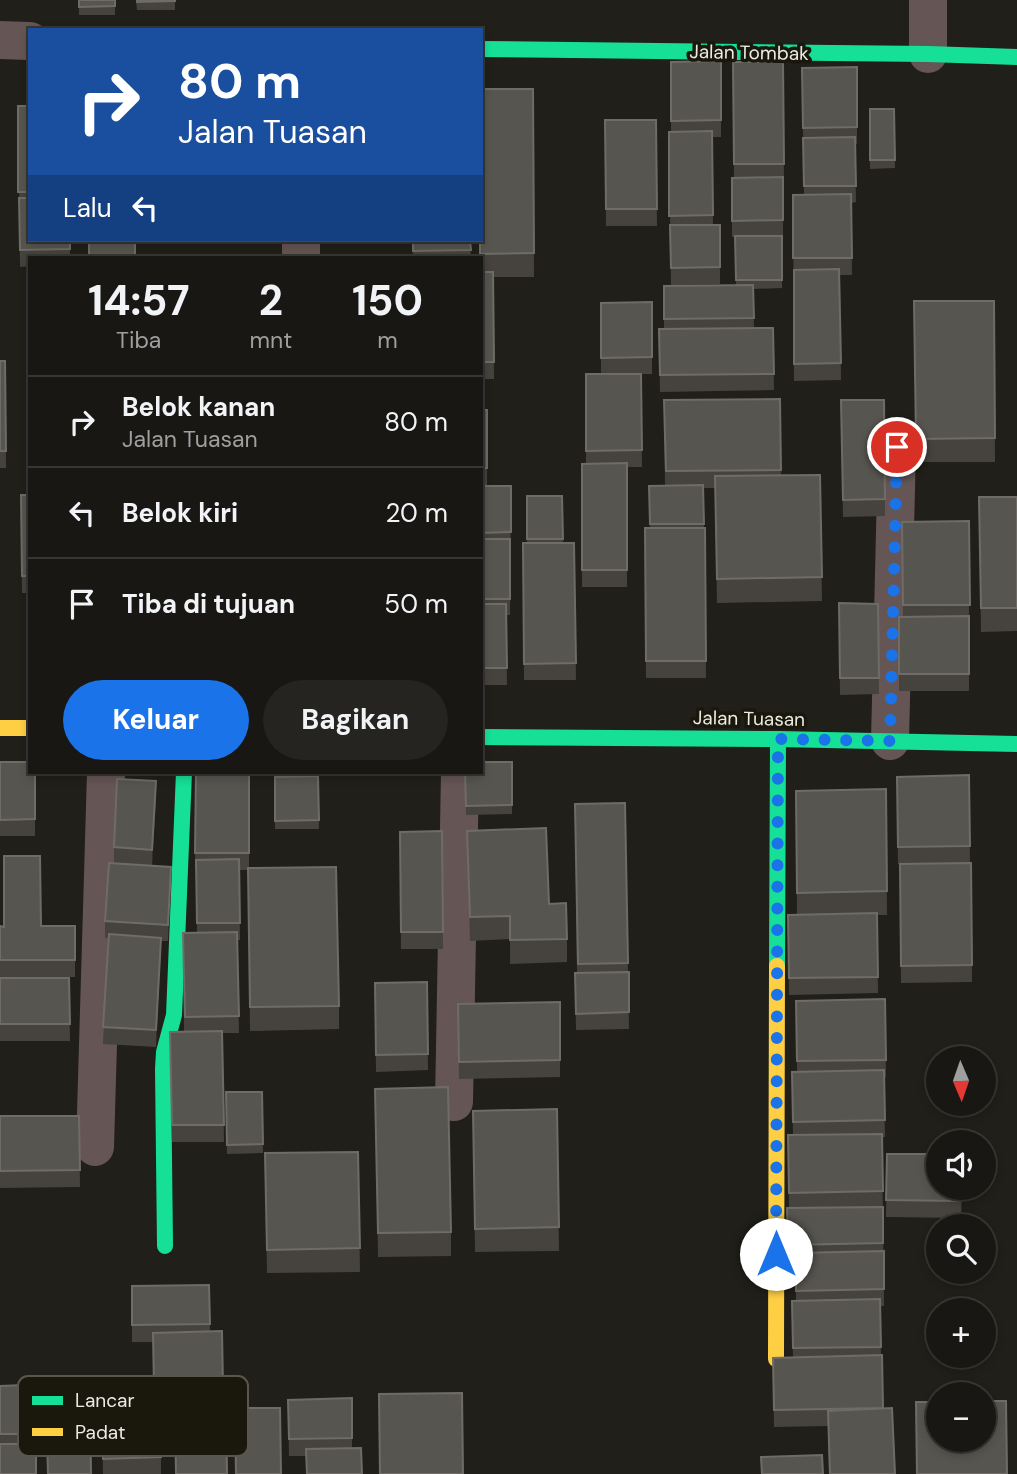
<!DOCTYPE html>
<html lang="id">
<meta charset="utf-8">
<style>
:root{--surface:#181713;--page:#252421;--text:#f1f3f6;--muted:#9f9fa0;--line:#363633;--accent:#1a73e8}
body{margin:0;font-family:"DM Sans",sans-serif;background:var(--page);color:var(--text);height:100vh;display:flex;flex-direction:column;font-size:26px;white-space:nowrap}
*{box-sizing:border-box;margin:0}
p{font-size:23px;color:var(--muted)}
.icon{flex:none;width:38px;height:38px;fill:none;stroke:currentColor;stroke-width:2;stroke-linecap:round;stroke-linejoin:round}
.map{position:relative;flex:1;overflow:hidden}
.drawer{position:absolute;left:28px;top:256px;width:455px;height:518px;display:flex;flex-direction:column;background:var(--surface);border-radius:0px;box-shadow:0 4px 10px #0003,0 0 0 2px var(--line)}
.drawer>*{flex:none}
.top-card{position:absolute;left:28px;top:28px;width:455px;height:214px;border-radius:0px;box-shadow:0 4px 10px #0003,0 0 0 2px var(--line);background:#1a4fa0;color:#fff;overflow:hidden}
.needle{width:46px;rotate:178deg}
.buttons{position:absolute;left:926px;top:1046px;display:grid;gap:14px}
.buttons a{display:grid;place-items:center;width:70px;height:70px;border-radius:50%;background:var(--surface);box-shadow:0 4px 10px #0003,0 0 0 2px var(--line);font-size:35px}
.pin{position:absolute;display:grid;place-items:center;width:60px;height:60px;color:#fff;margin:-30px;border:4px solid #fff;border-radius:50%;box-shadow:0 2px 7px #0007}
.me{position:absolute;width:77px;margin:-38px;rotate:0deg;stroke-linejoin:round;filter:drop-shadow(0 0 5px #0008)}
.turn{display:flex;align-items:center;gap:24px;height:147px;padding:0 35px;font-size:32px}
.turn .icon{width:91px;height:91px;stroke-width:2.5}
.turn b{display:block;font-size:49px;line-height:60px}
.then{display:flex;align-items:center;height:66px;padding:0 35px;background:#0003;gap:14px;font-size:26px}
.eta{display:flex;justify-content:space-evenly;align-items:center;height:119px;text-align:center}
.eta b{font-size:42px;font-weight:700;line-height:49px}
.action{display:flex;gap:14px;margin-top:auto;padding:14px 35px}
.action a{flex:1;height:80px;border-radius:42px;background:var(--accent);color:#fff;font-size:28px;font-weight:700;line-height:80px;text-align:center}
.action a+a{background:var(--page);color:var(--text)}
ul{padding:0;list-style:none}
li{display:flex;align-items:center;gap:21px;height:91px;padding:0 35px;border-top:2px solid var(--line)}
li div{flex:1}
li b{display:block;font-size:26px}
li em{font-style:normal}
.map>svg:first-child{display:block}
</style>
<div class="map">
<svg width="1017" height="1474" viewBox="0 0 1017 1474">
<rect width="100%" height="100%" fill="#201f19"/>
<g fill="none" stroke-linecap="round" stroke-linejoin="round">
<!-- street -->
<g stroke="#655555" stroke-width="38">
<polyline points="928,0 928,54"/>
<polyline points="0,40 30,41"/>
<polyline points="301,257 301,240"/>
<polyline points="890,741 897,447"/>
<polyline points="454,1102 460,772"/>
<polyline points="95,1147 106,772"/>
</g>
<!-- fast -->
<g stroke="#16e098" stroke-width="16">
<polyline points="481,49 928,54 1017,57"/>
<polyline points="481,737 778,739 1017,744"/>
<polyline points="777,966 778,739"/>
<polyline points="165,1246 163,1069 164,1052 174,1015 184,772"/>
</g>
<!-- slow -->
<g stroke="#ffcf43" stroke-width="16">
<polyline points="0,728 30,728"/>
<polyline points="776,1359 777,966"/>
</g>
</g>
<!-- wall -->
<g fill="#46433e">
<rect x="79" y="0" width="36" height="15"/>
<polygon points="136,0 175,0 175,10 137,10"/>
<polygon points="721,61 721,137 712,137 713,225 720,225 720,284 671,285 669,132 671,132 671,62"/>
<polygon points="733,62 783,62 784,181 783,181 783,237 782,237 782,288 753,289 754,328 773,328 774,390 660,392 659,329 664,329 664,286 736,285 735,237 732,237 732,178 734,178"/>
<polygon points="857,67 857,144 855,144 856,202 851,203 852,275 840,275 841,380 794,381 793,195 804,195 802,68"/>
<polygon points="533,89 534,277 493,277 494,379 481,379 481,257 480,257 480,240"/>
<polygon points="18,106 30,106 30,240 70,240 70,257 30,257 30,266 20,267"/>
<polygon points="870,109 894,109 895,168 870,169"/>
<polygon points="605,120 656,120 657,226 606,226"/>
<polygon points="413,240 470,240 471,257 413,257"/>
<polygon points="914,301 994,301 995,462 916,462"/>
<polygon points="652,302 652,374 641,374 642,467 627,467 627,587 582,587 582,464 586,464 586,374 601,374 601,303"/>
<polygon points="0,361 5,361 6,468 0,468"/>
<polygon points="780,399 781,475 820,475 822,601 717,603 715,488 703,488 704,528 705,528 706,678 646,678 645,528 650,528 649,486 665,486 664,400"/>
<polygon points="841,400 884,400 885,516 843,517"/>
<rect x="481" y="410" width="6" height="75"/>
<polygon points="481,486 511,486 510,615 506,615 507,685 481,685"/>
<polygon points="21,495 30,495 30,593 22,593"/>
<polygon points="527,496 562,496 563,543 574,543 576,680 524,680 523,543 527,543"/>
<polygon points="979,497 1017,497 1017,631 981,632"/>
<polygon points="969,521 969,691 899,691 899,617 903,617 902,522"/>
<polygon points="839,603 878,604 879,694 840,695"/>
<polygon points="0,762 35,772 35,836 0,836"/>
<polygon points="512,762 512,814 466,815 465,772"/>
<polygon points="196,772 249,772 249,868 339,1006 339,1029 250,1031 248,870 239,870 240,940 237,940 239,1033 222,1033 224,1142 172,1142 170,1032 184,1032 183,933 197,933 196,870 195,870"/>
<polygon points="969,775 970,863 898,864 897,777"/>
<polygon points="318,776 319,829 275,829 275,777"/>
<polygon points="886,789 887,915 877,915 878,993 789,995 788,915 797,915 796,791"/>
<polygon points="156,798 152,866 171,884 168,941 161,941 156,1047 103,1044 108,938 105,938 105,921 114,863 114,847"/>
<polygon points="625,803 629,1029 576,1030 575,973 577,973 575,804"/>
<polygon points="442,831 443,949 401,949 400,832"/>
<polygon points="467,831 549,904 567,939 567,962 510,964 510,939 470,941"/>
<polygon points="971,863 972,982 901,983 900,864"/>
<rect x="0" y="926" width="75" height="51"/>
<polygon points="0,978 69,978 70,1041 0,1041"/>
<polygon points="427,982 428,1070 376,1072 375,983"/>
<polygon points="885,999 886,1077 884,1077 885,1137 882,1137 884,1306 880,1306 881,1355 883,1409 895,1474 829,1474 828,1426 774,1427 773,1358 793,1357 792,1301 796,1301 796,1262 788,1262 787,1208 789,1208 788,1135 793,1135 792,1072 797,1072 796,1001"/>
<polygon points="560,1002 560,1077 459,1079 458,1004"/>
<polygon points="375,1089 451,1232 451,1256 378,1257"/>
<polygon points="226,1092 262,1092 263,1153 227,1154"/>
<polygon points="557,1109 559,1251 475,1252 473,1111"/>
<polygon points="0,1116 79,1116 80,1187 0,1188"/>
<polygon points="358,1152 360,1272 267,1273 265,1153"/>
<polygon points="887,1154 962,1188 961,1218 886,1217"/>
<polygon points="209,1285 210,1332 222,1331 223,1404 154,1405 153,1342 132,1342 132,1286"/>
<polygon points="24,1385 25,1444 0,1474 0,1386"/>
<polygon points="352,1398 352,1448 306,1456 289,1456 288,1400"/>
<polygon points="161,1405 161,1474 103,1474 102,1406"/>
</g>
<!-- shaded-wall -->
<g fill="#2f2d28">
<polygon points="156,781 156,798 152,866 152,850"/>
<polygon points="171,867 171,884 168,941 168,925"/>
<polygon points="161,938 161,954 156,1047 156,1030"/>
</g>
<!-- building -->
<g fill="#575550" stroke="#6f6c67" stroke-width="2">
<polygon points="79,0 115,0 115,6 79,7"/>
<polygon points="137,0 175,0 175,1 137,2"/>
<polygon points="721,61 721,120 671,121 671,62"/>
<polygon points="733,62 783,62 784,164 734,164"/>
<polygon points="857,67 857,127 803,128 802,68"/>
<polygon points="481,89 533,89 534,253 480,254 480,240 481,240"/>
<rect x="18" y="106" width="12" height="86"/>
<polygon points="870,109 894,109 895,160 870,160"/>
<polygon points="605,120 656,120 657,209 606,209"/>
<polygon points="712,131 713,215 669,216 669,132"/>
<polygon points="855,137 856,186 804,186 803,138"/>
<polygon points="783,177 783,220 732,221 732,178"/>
<polygon points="851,194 852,258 793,258 793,195"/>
<polygon points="19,198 30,198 30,240 70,240 70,249 20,250"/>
<polygon points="670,225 720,225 720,267 671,268"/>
<polygon points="735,236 782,236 782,280 736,280"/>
<rect x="89" y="240" width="46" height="17"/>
<polygon points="413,240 470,240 471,250 413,251"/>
<polygon points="839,269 841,363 794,364 794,270"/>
<polygon points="481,272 493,272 494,362 481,362"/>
<polygon points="753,285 754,318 664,319 664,286"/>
<polygon points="914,301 994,301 995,438 916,439"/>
<polygon points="652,302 652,357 601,358 601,303"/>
<polygon points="773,328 774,374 660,375 659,329"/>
<polygon points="0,361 5,361 6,451 0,451"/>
<polygon points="586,374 641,374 642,450 586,451"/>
<polygon points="780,399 781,470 666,471 664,400"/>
<polygon points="841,400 884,400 885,499 843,500"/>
<rect x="481" y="410" width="6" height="58"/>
<polygon points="627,463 627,570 582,570 582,464"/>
<polygon points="820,475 822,577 717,579 715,476"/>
<polygon points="703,485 704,524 650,524 649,486"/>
<polygon points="481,486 511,486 511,532 481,533"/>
<polygon points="21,495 30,495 30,576 22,576"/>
<polygon points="527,496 562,496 563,539 527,539"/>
<polygon points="979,497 1017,497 1017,608 981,608"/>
<polygon points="969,521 970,605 903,605 902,522"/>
<polygon points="645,528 705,528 706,661 646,661"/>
<rect x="481" y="539" width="29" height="60"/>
<polygon points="523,543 574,543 576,663 524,664"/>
<polygon points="839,603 878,604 879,678 840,678"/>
<polygon points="481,604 506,604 507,668 481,668"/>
<polygon points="969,616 969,674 899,674 899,617"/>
<polygon points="0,762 30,762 30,772 35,772 35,819 0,820"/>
<polygon points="481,762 512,762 512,805 466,806 465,772 481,772"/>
<polygon points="196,772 249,772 249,853 195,853"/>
<polygon points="969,775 970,846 898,847 897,777"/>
<polygon points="318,776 319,820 275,821 275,777"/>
<polygon points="117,779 156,781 152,850 114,847"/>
<polygon points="886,789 887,891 797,893 796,791"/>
<polygon points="625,803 628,963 578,964 575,804"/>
<polygon points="546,828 549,904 566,903 567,939 510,940 510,916 470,917 467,831"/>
<polygon points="442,831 443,932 401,932 400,832"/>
<polygon points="4,856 40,856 41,926 75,926 75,960 0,960 0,926 4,927"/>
<polygon points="239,859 240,923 197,923 196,860"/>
<polygon points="109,863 171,867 168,925 105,921"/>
<polygon points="971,863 972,965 901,966 900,864"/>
<polygon points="336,867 339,1006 250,1007 248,868"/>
<polygon points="877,913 878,977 789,978 788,915"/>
<polygon points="237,932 239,1016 185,1017 183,933"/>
<polygon points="109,934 161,938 156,1030 103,1027"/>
<polygon points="629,972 629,1012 576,1014 575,973"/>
<polygon points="0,978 69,978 70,1024 0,1024"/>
<polygon points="427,982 428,1054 376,1055 375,983"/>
<polygon points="885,999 886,1060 797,1061 796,1001"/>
<polygon points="560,1002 560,1060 459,1062 458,1004"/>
<polygon points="222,1031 224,1125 172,1125 170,1032"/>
<polygon points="884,1070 885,1120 793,1122 792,1072"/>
<polygon points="448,1087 451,1232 378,1233 375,1089"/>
<polygon points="226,1092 262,1092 263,1144 227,1145"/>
<polygon points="557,1109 559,1227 475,1229 473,1111"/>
<polygon points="0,1116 79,1116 80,1170 0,1171"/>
<polygon points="882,1134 883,1191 789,1193 788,1135"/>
<polygon points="358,1152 360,1248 267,1250 265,1153"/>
<polygon points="887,1154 938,1154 938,1188 962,1188 961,1201 886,1200"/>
<polygon points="883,1207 883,1243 788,1245 787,1208"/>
<polygon points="884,1251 884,1289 796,1291 796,1253"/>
<polygon points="209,1285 210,1324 132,1325 132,1286"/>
<polygon points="880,1299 881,1347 793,1348 792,1301"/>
<polygon points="222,1331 223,1387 154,1388 153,1333"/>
<polygon points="882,1355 883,1408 774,1410 773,1358"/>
<polygon points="24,1385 25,1434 0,1434 0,1386"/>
<polygon points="462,1393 463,1474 380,1474 379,1394"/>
<polygon points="352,1398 352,1438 289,1439 288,1400"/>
<polygon points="90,1400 91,1474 48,1474 46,1401"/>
<polygon points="984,1401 1006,1401 1007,1474 917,1474 916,1402 938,1402 938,1440 984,1440"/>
<polygon points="161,1405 161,1457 103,1459 102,1406"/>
<polygon points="235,1408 280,1408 281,1474 236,1474"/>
<polygon points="892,1408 895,1474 830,1474 828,1411"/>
<polygon points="175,1411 226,1411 227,1474 176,1474"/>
<rect x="0" y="1444" width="36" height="30"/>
<polygon points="361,1448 362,1474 307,1474 306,1449"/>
<polygon points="822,1455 823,1474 762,1474 761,1457"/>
</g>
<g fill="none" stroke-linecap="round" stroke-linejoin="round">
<!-- route -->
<polyline stroke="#1a73e8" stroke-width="12" stroke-dasharray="0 21.6" points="776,1254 778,739 890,741 897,447"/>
</g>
<g text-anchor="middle" stroke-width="7" stroke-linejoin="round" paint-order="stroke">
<!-- street labels -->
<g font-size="19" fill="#ecebe3" stroke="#1a180d">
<text transform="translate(749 52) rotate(1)" y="7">Jalan Tombak</text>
<text transform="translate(749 718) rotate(1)" y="7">Jalan Tuasan</text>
</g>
</g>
<!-- legend -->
<rect x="18" y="1376" width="230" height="80" rx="10" fill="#1a180d" stroke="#59574d" stroke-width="2"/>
<rect x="32" y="1396" width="31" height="9" fill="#16e098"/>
<rect x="32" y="1428" width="31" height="8" fill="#ffcf43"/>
<g font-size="19" fill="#ecebe3">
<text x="75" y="1407">Lancar</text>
<text x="75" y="1439">Padat</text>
</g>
</svg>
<div class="buttons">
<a><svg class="needle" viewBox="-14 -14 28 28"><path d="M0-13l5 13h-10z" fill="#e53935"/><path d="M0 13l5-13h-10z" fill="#9f9fa0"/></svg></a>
<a><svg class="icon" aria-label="sound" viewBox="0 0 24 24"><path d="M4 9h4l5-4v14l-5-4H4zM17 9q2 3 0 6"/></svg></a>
<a><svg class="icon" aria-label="search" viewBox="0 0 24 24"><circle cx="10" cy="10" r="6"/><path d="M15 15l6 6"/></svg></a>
<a>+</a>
<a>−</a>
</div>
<div class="pin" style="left:897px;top:447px;background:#d93025"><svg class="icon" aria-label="arrive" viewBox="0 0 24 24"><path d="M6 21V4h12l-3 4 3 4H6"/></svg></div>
<svg class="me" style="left:776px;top:1254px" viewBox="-20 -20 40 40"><circle r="19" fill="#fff"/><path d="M0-13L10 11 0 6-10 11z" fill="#1a73e8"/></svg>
<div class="top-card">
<div class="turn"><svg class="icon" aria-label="right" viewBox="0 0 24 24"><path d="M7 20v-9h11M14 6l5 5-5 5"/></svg><div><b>80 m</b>Jalan Tuasan</div></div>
<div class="then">Lalu<svg class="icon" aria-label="left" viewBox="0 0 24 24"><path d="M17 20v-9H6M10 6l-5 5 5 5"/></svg></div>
</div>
<section class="drawer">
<div class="eta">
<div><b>14:57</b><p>Tiba</p></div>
<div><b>2</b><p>mnt</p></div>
<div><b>150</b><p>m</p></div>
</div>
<ul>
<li><svg class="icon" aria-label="right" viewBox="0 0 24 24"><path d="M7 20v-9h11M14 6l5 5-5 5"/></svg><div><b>Belok kanan</b><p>Jalan Tuasan</p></div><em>80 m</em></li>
<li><svg class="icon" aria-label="left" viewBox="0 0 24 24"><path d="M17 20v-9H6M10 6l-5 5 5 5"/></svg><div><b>Belok kiri</b></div><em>20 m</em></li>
<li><svg class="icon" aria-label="arrive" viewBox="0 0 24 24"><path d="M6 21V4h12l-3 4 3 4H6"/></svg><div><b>Tiba di tujuan</b></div><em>50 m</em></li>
</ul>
<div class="action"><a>Keluar</a><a>Bagikan</a></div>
</section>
</div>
